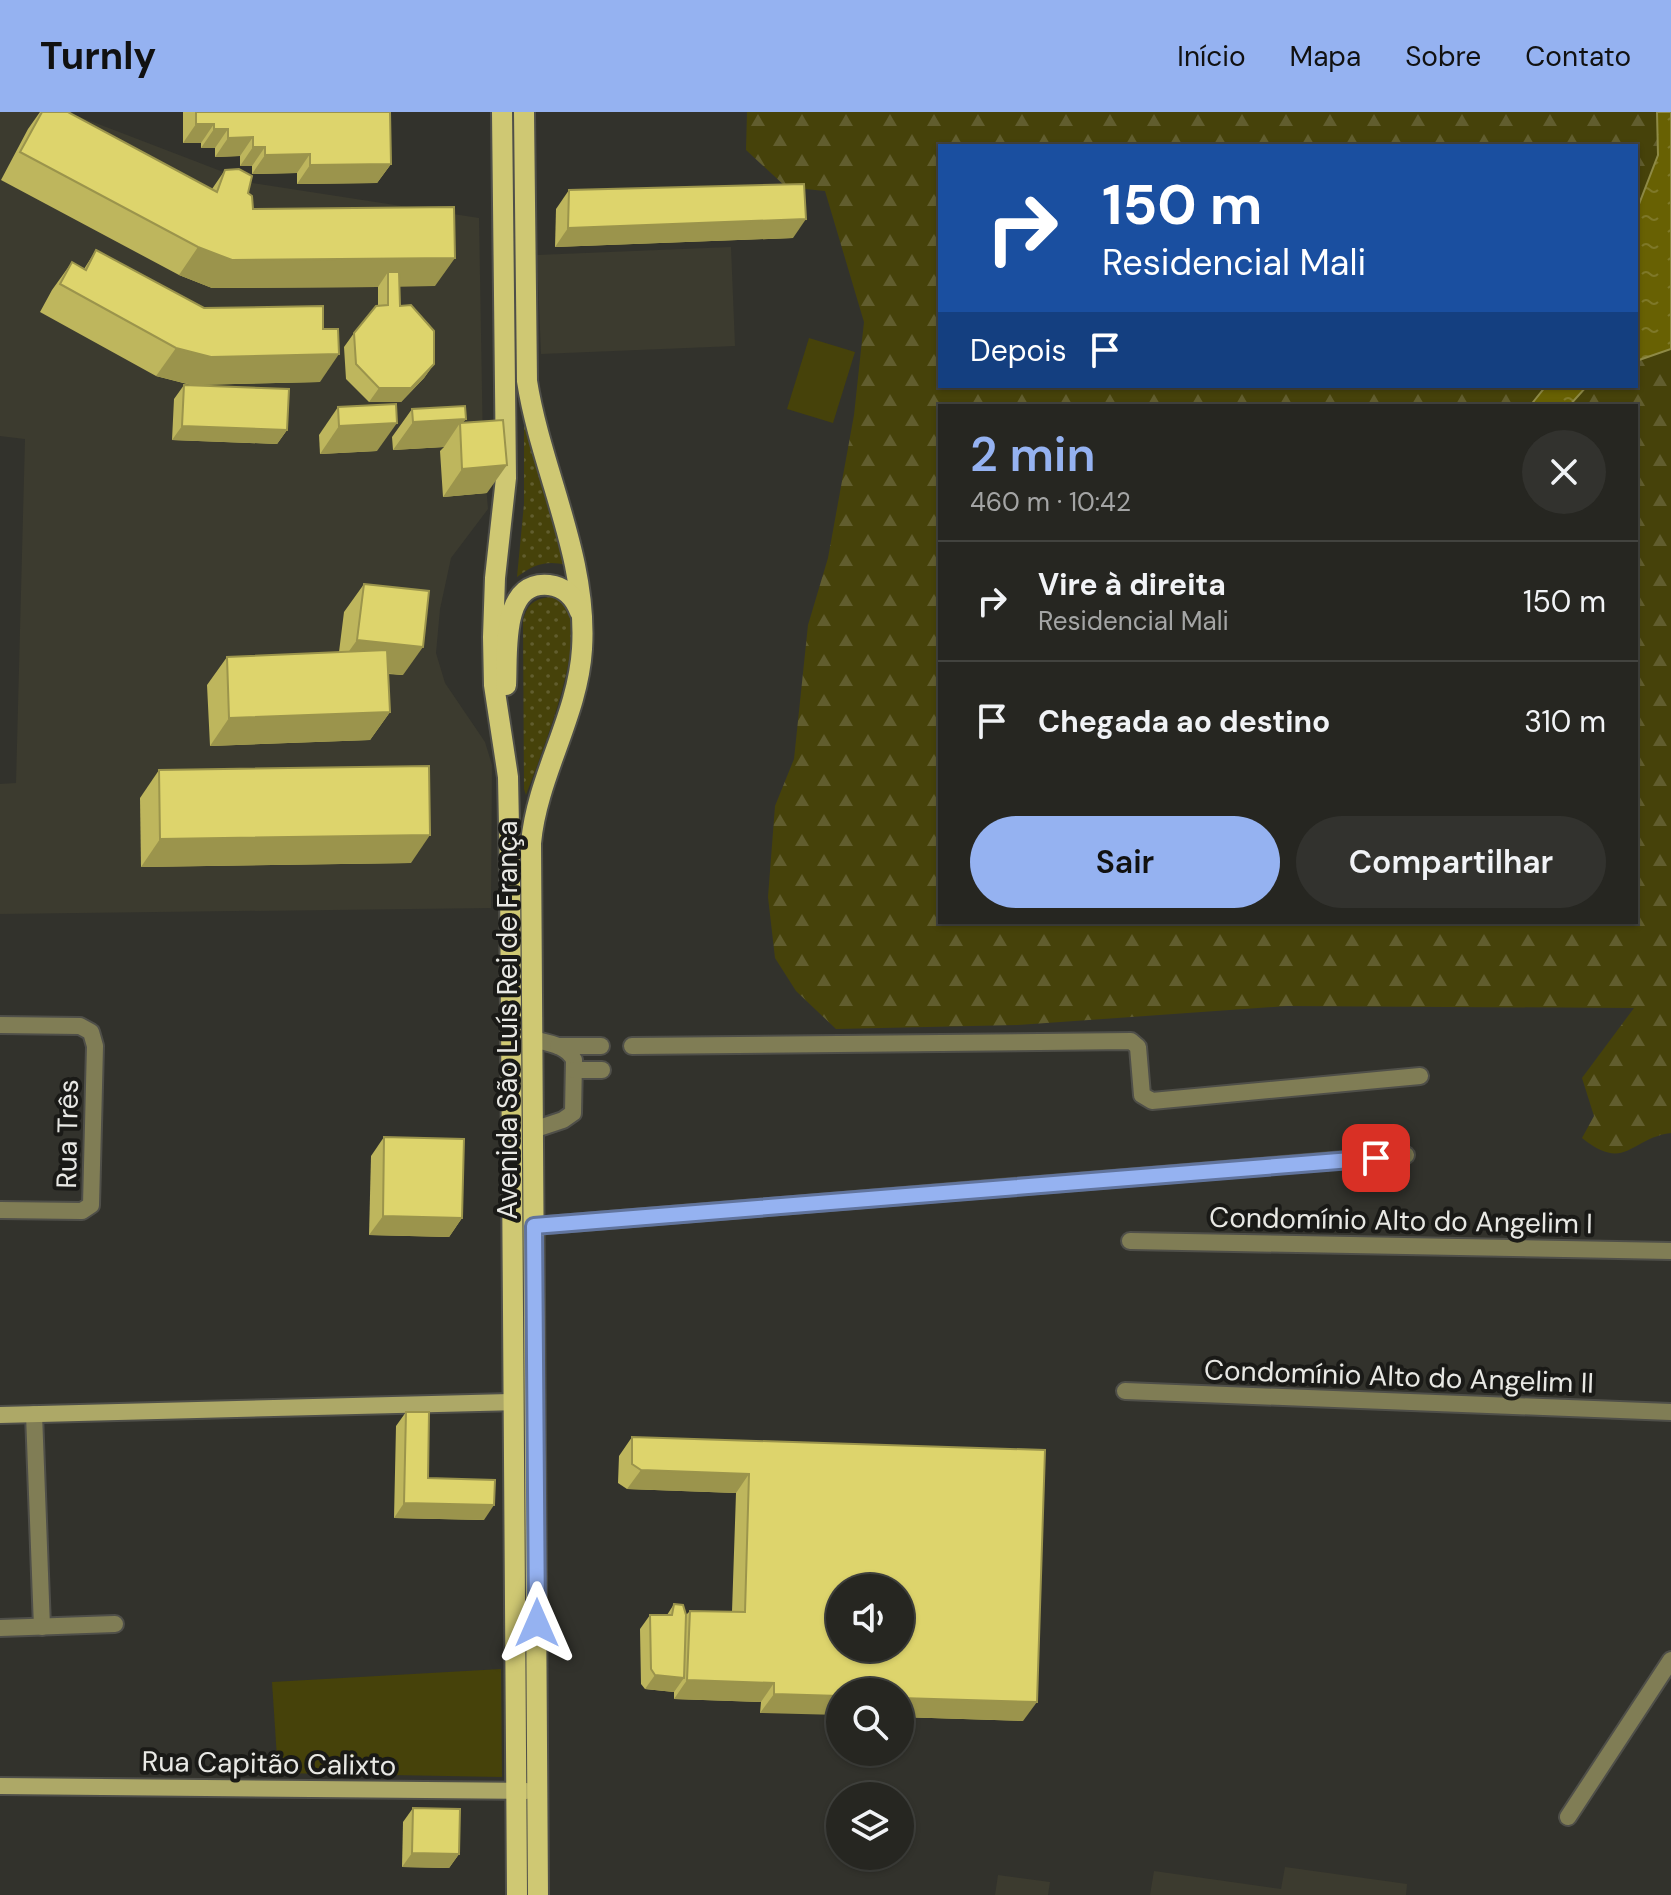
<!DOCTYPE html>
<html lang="pt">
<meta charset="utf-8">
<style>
:root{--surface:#262621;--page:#32322e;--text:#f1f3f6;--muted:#a4a5a5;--line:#42433f;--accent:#95b2f1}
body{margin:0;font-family:"DM Sans",sans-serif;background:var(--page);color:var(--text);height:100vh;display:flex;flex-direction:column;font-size:30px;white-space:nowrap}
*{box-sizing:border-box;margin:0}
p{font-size:26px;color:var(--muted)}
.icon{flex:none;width:44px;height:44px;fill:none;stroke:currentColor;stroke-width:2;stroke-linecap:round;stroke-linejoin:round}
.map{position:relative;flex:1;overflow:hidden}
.sheet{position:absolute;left:938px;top:292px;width:700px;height:520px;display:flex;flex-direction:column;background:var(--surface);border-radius:0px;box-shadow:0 2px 6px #0004,0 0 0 2px var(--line)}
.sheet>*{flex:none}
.top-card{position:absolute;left:938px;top:32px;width:700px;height:244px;border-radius:0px;box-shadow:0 2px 6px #0004,0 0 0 2px var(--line);background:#1a4fa0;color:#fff;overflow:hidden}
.fabs{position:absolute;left:826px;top:1462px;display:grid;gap:16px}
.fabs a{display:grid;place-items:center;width:88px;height:88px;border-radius:50%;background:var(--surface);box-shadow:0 2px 6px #0004,0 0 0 2px var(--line);font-size:40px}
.pin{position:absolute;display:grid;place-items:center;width:68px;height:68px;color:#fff;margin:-34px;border-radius:16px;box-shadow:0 4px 12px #0006}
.me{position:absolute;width:88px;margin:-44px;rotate:0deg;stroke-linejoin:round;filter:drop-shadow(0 0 6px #0008)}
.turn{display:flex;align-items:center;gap:28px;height:168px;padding:0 32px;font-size:36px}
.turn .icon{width:104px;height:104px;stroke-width:2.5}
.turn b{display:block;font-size:56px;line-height:68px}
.then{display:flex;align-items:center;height:76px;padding:0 32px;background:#0003;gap:16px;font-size:30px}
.round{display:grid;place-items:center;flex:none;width:84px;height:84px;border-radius:42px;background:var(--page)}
.head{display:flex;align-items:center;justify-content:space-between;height:136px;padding:0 32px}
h1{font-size:48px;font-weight:600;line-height:60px;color:var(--accent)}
.button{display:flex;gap:16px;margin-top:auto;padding:16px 32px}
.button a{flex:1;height:92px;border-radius:48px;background:var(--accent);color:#111;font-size:32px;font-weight:600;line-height:92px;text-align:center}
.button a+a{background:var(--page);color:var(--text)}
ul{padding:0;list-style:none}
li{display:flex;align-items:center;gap:24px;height:120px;padding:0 32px;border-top:2px solid var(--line)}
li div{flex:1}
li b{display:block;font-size:30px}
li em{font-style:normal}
header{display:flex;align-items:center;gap:48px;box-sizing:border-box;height:112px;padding:0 40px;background:var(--accent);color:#111}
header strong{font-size:38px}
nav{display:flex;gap:44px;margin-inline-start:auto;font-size:28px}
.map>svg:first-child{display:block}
</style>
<header>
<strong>Turnly</strong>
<nav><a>Início</a><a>Mapa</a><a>Sobre</a><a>Contato</a></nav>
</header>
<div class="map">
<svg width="1671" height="1783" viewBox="0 0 1671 1783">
<defs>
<pattern id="grass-dots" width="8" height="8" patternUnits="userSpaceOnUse" patternTransform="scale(2)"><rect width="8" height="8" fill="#46420a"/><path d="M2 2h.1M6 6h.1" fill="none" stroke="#615d2e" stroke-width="1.8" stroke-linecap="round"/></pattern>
<pattern id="forest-firs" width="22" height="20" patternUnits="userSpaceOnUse" patternTransform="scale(2)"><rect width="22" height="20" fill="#46420a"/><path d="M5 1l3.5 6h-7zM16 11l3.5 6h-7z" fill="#615d2e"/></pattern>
<pattern id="water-ripples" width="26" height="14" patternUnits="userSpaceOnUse" patternTransform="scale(2)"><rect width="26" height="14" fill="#686103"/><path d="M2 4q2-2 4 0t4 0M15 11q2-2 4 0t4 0" fill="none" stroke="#7e7828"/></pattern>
</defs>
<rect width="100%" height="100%" fill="#32322c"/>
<!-- built -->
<g fill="#3c3b2f">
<polygon points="0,0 67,0 252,71 479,106 483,336 488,397 451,446 440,497 436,541 445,571 485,630 492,653 491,796 0,802 0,672 16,671 25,327 0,324"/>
<polygon points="731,135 735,234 541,242 537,143"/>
<polygon points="1285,1755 1407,1772 1406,1783 1150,1783 1154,1759 1281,1777"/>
<polygon points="998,1763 1050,1770 1048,1783 995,1783"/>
</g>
<!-- grass -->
<g fill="url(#grass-dots)">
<path d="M524,303L567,453C546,448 534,452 517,465L524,392Z"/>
<path d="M550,485C558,487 566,491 569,500C583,540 541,643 526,683L524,677L523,509C527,493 533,487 550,485Z"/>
</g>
<!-- forest -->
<path fill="url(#forest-firs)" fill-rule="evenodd" d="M747,0H1671V1021C1630,1026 1626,1061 1582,1026L1594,1004L1582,966L1634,896L1287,894L1018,913L836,917L796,879L775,846L768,785L775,694L794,647L808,513L828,446L854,303L864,210L825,79L786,75L746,38ZM940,34H1636V274H940ZM940,294H1636V810H940Z"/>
<!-- pitch -->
<g fill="#46420a">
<polygon points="809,226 855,240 833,311 787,297"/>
<polygon points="501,1557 502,1665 278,1661 272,1570"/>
</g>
<!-- water -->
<g fill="url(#water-ripples)" stroke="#8e8a46" stroke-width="2">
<polygon points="1657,0 1671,0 1671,237 1636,249 1636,100 1658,43"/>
<polygon points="1546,274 1587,274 1569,294 1530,294"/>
</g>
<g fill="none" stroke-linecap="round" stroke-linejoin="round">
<!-- street casing -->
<g stroke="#4f4f49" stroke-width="20">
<g id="street">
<polyline points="0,913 80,914 91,920 95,934 91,1093 82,1099 0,1098"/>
<path d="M532,927C548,931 567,933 574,948L573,1001L563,1008L533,1018"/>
<polyline points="558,934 601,934"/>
<polyline points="632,934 1131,929 1138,935 1142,983 1152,989 1420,964"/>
<polyline points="574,958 602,958"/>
<polyline points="534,1114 1406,1043"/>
<polyline points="1130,1129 1671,1139"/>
<polyline points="1125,1279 1671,1300"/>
<polyline points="34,1302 42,1515"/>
<polyline points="0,1516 115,1512"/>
<polyline points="1568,1705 1671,1548"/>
</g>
</g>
<!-- secondary casing -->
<g stroke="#4f4f49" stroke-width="20">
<g id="secondary">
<polyline points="0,1303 515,1290"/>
<polyline points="0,1674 526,1679"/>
</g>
</g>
<!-- primary casing -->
<g stroke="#4f4f49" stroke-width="24">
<g id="primary">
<polyline points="502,0 506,366 495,466 493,525 494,573 508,665 510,763 517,1783"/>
<path d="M524,0L527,269C541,358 588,445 582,537C578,604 537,664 531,731L538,1783"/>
<path d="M506,573C508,542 500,468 549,473C566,475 575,486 580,500"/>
</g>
</g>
<!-- street -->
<use href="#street" stroke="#807d55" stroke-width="16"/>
<!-- secondary -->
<use href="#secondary" stroke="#ada867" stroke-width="16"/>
<!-- primary -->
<use href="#primary" stroke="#cfc873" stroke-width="20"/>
</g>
<!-- wall -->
<g fill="#beb65d">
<polygon points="40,0 68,0 212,77 225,58 248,81 253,97 435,174 400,174 400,194 434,252 424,266 401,290 369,290 346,267 344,235 354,221 378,194 378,175 212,176 179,163 1,68 28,17"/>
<polygon points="183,0 390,0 391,52 377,71 297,72 297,61 252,62 252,54 240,54 240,44 215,45 215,36 201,36 201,31 183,31"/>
<polygon points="569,78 793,126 555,135 556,97"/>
<polygon points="96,138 320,270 193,273 287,318 277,332 172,328 174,287 184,273 191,273 156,264 40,200 52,178 72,150 84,157"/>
<polygon points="338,295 377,339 320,342 319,323"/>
<polygon points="412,297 466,307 462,311 487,381 443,385 440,339 444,335 393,338 392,325"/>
<polygon points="364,472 403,563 388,562 390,600 370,628 210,634 207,573 227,545 339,540 344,500"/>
<polygon points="159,658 411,751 141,755 140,686"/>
<polygon points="384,1025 462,1106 449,1125 369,1123 371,1044"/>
<polygon points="406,1300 428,1366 484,1408 394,1406 396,1314"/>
<polygon points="632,1325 1045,1338 1023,1609 900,1605 900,1580 760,1601 761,1590 674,1587 674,1580 645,1577 641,1572 640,1517 650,1503 667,1503 674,1492 686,1503 690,1499 732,1500 736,1381 627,1377 618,1371 619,1344"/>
<polygon points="413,1696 459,1742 449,1756 402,1755 403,1710"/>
</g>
<!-- shaded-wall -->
<g fill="#9b944c">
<polygon points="196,12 214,12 201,31 183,31"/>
<polygon points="214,17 228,17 215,36 201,36"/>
<polygon points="253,25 240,44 215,45 228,26"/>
<polygon points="253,35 265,35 252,54 240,54"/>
<polygon points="310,42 297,61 252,62 265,43"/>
<polygon points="391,52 377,71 297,72 310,53"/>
<polygon points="806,107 793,126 555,135 568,116"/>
<polygon points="198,135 455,146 435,174 388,175 388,160 378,175 212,176 179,163"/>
<polygon points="176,236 339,242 320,270 192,273 156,264"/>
<polygon points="434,252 424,266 401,290 369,290 379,276"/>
<polygon points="466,307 460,314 460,311 444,335 393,338 413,310"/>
<polygon points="397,311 377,339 320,342 339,314"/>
<polygon points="182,314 287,318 277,332 172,328"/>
<polygon points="507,353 487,381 443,385 462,357"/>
<polygon points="357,528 423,535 403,563 337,556"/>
<polygon points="390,600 370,628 210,634 229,606"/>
<polygon points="430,723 411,751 141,755 160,727"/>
<polygon points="383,1104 462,1106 449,1125 369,1123"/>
<polygon points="641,1358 749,1362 736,1381 627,1377"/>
<polygon points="404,1391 494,1393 484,1408 394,1406"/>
<polygon points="655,1563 684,1566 674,1580 645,1577"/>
<polygon points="687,1568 774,1571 761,1590 674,1587"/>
<polygon points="774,1582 840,1584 840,1603 760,1601"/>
<polygon points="900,1586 1037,1590 1023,1609 900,1605"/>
<polygon points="412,1741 459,1742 449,1756 402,1755"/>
</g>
<!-- building -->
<g fill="#ddd46c" stroke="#9b944c" stroke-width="2" fill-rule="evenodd">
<polygon points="42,0 68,0 217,80 225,58 239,57 252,64 248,81 252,84 253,97 454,95 455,146 232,148 198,135 20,40"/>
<polygon points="196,0 390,0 391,52 310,53 310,42 265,43 265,35 253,35 253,25 228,26 228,17 214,17 214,12 196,12"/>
<polygon points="804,72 806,107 568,116 569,78"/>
<polygon points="96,138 204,196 323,194 323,217 338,217 339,242 211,245 176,236 60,172 72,150 86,158"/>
<polygon points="388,160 399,160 400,194 411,193 434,219 434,252 411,276 379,276 356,252 354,221 376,194 388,193"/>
<polygon points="184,273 289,277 287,318 182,314"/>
<polygon points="396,292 397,311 339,314 338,295"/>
<polygon points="465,294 466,307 413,310 412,297"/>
<polygon points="503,308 507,353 462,357 460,311"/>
<polygon points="364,472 429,479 423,535 357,528"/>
<polygon points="387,538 390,600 229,606 227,545"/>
<polygon points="429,654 430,723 160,727 159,658"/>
<polygon points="384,1025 464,1027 462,1106 383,1104"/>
<polygon points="406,1300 429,1300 428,1366 495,1368 494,1393 404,1391"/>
<path d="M632,1325L1045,1338L1037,1590L900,1586V1580H840V1584L774,1582V1571L687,1568L690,1499L745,1500L749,1362L641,1358L632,1352ZM840,1476H900V1536H840Z"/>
<polygon points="674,1492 683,1493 686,1503 684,1566 655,1563 651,1557 650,1503 672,1503"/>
<polygon points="413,1696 460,1697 459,1742 412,1741"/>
</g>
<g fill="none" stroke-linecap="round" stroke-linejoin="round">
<!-- route casing -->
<g stroke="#61749d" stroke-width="20">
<polyline id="route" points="537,1511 534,1114 1376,1046"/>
</g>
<!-- route -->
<use href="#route" stroke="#95b2f1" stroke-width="14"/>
</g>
<g text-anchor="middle" stroke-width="8" stroke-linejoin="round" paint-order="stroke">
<!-- street labels -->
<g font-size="28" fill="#e8e8e4" stroke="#1a1a17">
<text transform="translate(507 908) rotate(-90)" y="10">Avenida São Luís Rei de França</text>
<text transform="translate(67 1022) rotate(-89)" y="10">Rua Três</text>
<text transform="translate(1401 1108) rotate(1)" y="10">Condomínio Alto do Angelim I</text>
<text transform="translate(1399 1264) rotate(2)" y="10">Condomínio Alto do Angelim II</text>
<text transform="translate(269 1651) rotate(1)" y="10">Rua Capitão Calixto</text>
</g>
</g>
</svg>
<div class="fabs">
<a><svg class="icon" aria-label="sound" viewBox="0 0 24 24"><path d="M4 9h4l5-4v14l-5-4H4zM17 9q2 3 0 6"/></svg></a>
<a><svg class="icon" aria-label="search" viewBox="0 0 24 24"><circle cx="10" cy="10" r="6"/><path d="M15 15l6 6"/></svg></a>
<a><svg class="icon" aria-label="layers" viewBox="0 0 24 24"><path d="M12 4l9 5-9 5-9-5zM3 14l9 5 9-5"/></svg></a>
</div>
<div class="pin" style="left:1376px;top:1046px;background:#d93025"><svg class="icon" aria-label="arrive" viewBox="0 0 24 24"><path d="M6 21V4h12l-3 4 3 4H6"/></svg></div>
<svg class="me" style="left:537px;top:1511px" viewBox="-20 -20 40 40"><path d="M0-17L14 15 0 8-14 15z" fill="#95b2f1" stroke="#fff" stroke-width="4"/></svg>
<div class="top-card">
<div class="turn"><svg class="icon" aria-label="right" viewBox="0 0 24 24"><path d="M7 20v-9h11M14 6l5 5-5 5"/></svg><div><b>150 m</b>Residencial Mali</div></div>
<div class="then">Depois<svg class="icon" aria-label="arrive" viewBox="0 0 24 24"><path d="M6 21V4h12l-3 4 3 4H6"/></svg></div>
</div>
<section class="sheet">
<div class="head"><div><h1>2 min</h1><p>460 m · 10:42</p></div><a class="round"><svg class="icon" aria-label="close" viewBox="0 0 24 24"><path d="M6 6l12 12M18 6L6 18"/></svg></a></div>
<ul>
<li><svg class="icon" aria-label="right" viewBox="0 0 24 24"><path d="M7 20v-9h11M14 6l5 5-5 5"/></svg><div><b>Vire à direita</b><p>Residencial Mali</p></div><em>150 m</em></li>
<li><svg class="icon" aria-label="arrive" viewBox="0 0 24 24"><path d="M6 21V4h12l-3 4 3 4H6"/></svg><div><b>Chegada ao destino</b></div><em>310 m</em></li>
</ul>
<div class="button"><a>Sair</a><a>Compartilhar</a></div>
</section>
</div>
